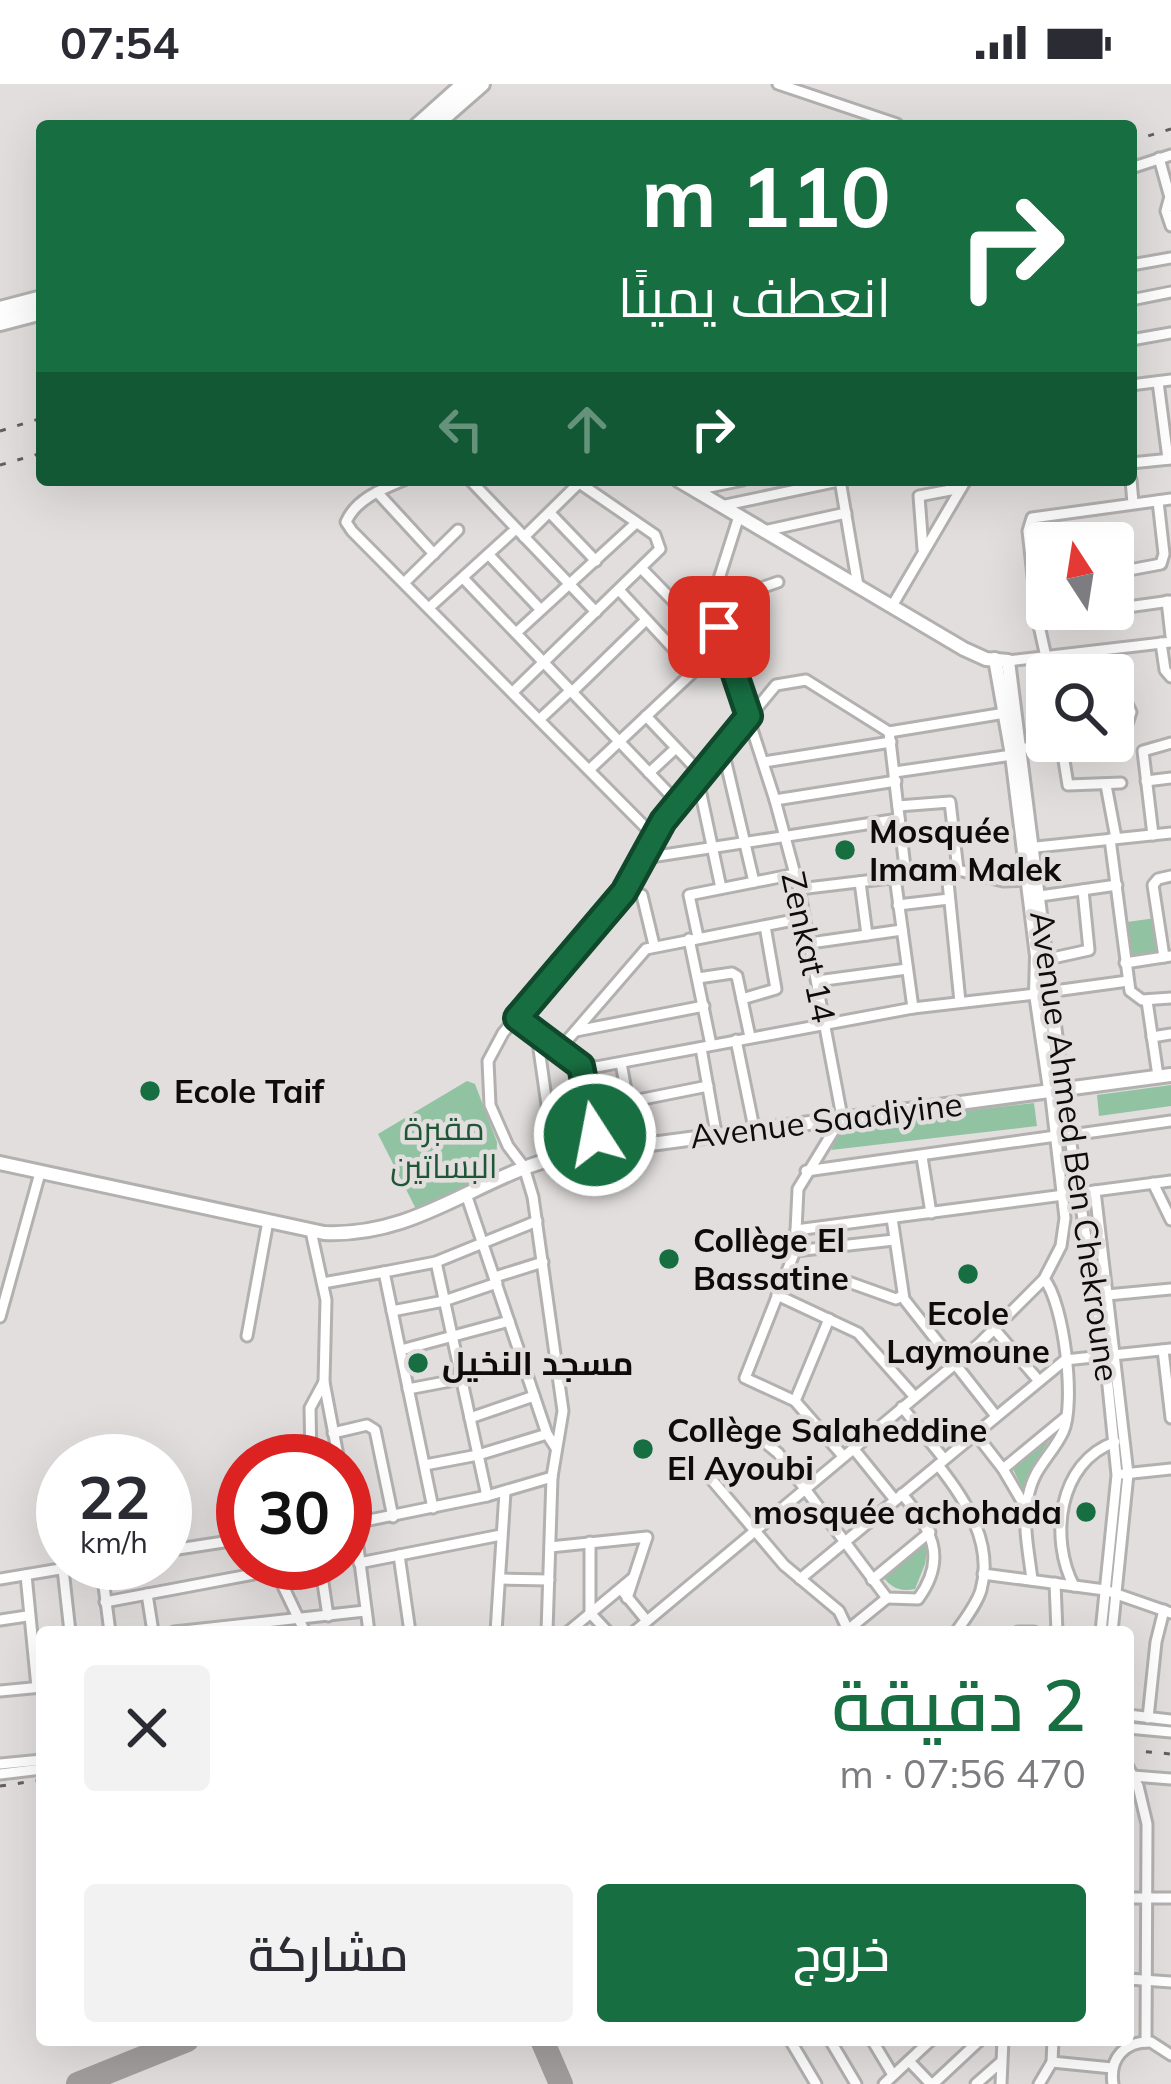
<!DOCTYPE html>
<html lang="ar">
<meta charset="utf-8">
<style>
:root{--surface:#fff;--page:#f2f2f3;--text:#2b2b33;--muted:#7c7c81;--accent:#176e41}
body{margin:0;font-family:Mulish,Cairo,sans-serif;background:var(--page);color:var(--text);direction:rtl;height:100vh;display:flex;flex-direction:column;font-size:45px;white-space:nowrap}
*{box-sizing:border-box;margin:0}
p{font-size:39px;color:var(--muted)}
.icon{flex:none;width:66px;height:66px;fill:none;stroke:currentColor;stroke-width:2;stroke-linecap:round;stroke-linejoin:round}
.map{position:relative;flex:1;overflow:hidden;direction:ltr}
.panel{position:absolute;left:36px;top:1542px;width:1098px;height:420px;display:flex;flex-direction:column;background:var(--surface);border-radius:12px;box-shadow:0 12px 48px #0002;direction:rtl}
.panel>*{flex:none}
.banner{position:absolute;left:36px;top:36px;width:1101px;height:366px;border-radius:12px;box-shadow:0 12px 48px #0002;direction:rtl;background:#176e41;color:#fff;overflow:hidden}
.needle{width:78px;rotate:348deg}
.controls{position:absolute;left:1026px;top:438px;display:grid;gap:24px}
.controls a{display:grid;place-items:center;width:108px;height:108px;border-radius:12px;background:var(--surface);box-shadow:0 12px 48px #0002;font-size:60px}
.speed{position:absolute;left:36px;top:1350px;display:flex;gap:24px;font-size:60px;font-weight:700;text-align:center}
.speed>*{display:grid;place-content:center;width:156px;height:156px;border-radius:50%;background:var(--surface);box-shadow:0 12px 48px #0002;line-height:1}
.speed small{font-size:30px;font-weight:400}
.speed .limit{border:18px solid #d22;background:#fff;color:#111}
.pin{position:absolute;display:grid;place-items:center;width:102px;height:102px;color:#fff;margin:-51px;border-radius:24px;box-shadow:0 6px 18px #0006}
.me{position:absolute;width:132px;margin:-66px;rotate:349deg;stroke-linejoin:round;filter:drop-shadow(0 0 9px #0008)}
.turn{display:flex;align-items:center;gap:42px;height:252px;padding:0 48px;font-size:54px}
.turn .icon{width:156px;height:156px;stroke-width:2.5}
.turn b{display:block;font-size:84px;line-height:102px}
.lanes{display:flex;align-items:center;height:114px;padding:0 48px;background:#0003;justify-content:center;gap:60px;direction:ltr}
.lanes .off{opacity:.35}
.round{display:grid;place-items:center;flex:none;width:126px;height:126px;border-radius:12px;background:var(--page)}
.summary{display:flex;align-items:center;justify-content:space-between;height:204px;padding:0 48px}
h1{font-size:72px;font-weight:600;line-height:90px;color:var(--accent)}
.button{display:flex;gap:24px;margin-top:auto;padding:24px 48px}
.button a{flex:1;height:138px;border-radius:12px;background:var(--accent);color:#fff;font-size:48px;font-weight:600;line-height:138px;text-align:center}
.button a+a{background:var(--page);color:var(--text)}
.status{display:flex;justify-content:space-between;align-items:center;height:84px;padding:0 60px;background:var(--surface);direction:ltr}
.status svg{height:33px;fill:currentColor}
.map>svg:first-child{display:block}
</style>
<div class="status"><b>07:54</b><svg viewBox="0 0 49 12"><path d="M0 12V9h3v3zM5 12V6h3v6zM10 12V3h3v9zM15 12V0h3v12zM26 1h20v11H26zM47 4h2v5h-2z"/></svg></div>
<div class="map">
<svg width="1171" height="2000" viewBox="0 0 1171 2000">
<rect width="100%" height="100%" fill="#e2dede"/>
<!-- green -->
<g fill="#91c3a2">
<polygon points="1156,834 1160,868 1131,871 1127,838"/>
<polygon points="467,997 475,1000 497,1058 496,1088 416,1125 378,1050"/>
<polygon points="1171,1001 1171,1022 1099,1032 1097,1011"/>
<polygon points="1034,1019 1037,1042 831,1066 844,1041"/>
<polygon points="1053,1350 1032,1384 1025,1410 1012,1383"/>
<path d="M929,1453L925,1480L915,1505C899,1508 892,1504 882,1492Z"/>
</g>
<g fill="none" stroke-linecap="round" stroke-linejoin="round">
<!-- taxiway -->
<g stroke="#a29e9e" stroke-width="24">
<polyline points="542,1956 561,2000"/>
<polyline points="78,2000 187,1956"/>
</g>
<!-- street casing -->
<g stroke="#b3b0b0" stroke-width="15">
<g id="street">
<polyline points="778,0 897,40"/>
<polyline points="1159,74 1171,117"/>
<polyline points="1131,84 1171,71"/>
<polyline points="1169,116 1166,127 1171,142"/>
<polyline points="1131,181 1171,174"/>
<polyline points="1131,216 1171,208"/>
<polyline points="1131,256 1171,249"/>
<polyline points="1158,298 1168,375"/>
<polyline points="1131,301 1171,296"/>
<polyline points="1131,379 1171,375"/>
<path d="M404,396C382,405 356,415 346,438L352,447L654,752"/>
<polyline points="470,396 596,528"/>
<polyline points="840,396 858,502"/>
<polyline points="1131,396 1133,419"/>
<polyline points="695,406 743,396"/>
<polyline points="377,408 434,470"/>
<polyline points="721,422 843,396"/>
<polyline points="550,429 596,477"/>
<polyline points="739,432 718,498 717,537 775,716 799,805 842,1033 798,1105 795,1167 745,1294 795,1317 843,1372"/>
<polyline points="764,447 846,429"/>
<polyline points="524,453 580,398"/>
<polyline points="1113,460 1126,458"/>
<polyline points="923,465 919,412 961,404"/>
<polyline points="489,471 540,525"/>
<polyline points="641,484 719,564"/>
<polyline points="1113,488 1118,524"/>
<polyline points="1113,489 1161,480 1164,470 1158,417"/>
<polyline points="463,494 678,719"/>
<polyline points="406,497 458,446"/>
<polyline points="619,506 694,587"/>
<polyline points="1167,517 1171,552"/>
<polyline points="715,520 778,498"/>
<polyline points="431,522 516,445"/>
<polyline points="892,522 966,396"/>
<polyline points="1113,525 1171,517"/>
<polyline points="1038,537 1111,525"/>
<polyline points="516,549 636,439"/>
<polyline points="1161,559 1165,586 1171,593"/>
<polyline points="1008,577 1171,558"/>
<polyline points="1050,591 1038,537 1028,447 1032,434 1171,415"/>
<polyline points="514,607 660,465 655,451 575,396"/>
<polyline points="572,608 646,536"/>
<polyline points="1113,612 1125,616 1131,628 1125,646 1113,650"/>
<polyline points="646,632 702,691"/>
<polyline points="540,635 571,606"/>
<polyline points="889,648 906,792"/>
<polyline points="889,648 1005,629"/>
<polyline points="1061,658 1068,701 1121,699"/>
<polyline points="1019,665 1070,657"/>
<polyline points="723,666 754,798"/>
<polyline points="764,678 891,658"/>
<polyline points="589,686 724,559"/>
<polyline points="895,688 1012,671"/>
<polyline points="649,689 676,664"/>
<polyline points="698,696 721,804"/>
<polyline points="1146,697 1171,694"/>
<polyline points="1106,701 1116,754"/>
<polyline points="775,716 896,697"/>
<polyline points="898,722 950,718 958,786"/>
<polyline points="1153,751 1143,667 1171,659"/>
<polyline points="902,755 954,749"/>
<polyline points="1110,755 1130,907 1142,916 1171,914"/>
<polyline points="1027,764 1171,749"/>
<polyline points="644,774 899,735"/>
<polyline points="947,788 960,918"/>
<polyline points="895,793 913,924"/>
<polyline points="860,798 867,851"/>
<polyline points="799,805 958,786 1003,797 1032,796"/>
<polyline points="642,811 654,861"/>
<polyline points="1040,812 1117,801"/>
<polyline points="898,821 949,815"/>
<polyline points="698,853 689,811 795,790"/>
<polyline points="689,855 711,961"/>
<polyline points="810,859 902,846"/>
<polyline points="1164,873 1153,801 1158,795 1171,792"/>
<polyline points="1048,875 1089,866 1083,806"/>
<polyline points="1125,879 1171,872"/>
<polyline points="698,894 732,889 737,892 750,953"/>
<polyline points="817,897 907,885"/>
<polyline points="1047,908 1128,897"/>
<polyline points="742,915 776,905 765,842"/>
<polyline points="1147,917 1158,992"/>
<polyline points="517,934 572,976 596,983 913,924 1036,910"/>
<polyline points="576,947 704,922"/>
<polyline points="537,951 549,1035"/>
<polyline points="1152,953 1171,950"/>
<polyline points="736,956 754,1044"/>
<polyline points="701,964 716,1049"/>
<polyline points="558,967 646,865 804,834"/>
<polyline points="621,979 636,1061"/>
<polyline points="581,982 598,1066"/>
<polyline points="1062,1004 1105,1272 1117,1391 1101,1548"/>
<polyline points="628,1018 708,1002"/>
<polyline points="1071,1051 1171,1037"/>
<polyline points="922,1073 931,1129"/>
<polyline points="806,1087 1056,1052"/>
<polyline points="1153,1099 1171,1136"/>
<polyline points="1095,1107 1128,1390 1112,1548"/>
<polyline points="467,1113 547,1350 556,1364"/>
<polyline points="892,1134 904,1215 996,1332"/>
<polyline points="796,1146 1171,1097"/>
<polyline points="311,1147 326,1216 324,1298 339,1377"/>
<polyline points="795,1167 894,1156"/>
<polyline points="436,1178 487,1412"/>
<polyline points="384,1188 436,1178 537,1137"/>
<polyline points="495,1193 543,1178"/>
<polyline points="840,1195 896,1215 902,1212"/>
<polyline points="323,1199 384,1188 433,1424"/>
<polyline points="777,1211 858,1249 914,1312"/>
<polyline points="1107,1211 1171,1205"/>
<polyline points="392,1227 444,1217 497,1199"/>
<polyline points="0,1233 40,1089"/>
<polyline points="995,1246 1039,1297"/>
<polyline points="247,1252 268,1137"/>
<polyline points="401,1266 509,1237"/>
<polyline points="1163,1266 1171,1334"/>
<polyline points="408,1305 461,1295 522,1275"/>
<polyline points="795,1317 829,1235"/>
<polyline points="902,1323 944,1375"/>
<polyline points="470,1334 534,1312"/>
<path d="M750,1346L778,1369L887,1514L918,1515C949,1473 930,1444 902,1410"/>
<polyline points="333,1349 367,1341 375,1346 393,1433"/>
<polyline points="975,1349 1003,1385 1026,1424"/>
<polyline points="853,1364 895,1416"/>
<polyline points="311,1377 310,1324 324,1298"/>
<polyline points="425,1381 478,1371 547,1350"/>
<path d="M938,1381C965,1415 994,1459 981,1506C977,1520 965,1535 956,1548"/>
<polyline points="1003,1385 1066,1333"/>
<polyline points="1123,1390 1171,1385"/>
<polyline points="712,1396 784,1481 839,1527 849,1548"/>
<polyline points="345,1403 355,1440 369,1548"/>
<polyline points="975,1436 1025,1427"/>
<polyline points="345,1441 487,1412 552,1393"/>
<polyline points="590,1458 590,1529 608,1548"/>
<polyline points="550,1463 647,1453 627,1514"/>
<polyline points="165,1467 243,1455"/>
<polyline points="399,1471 410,1548"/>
<polyline points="101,1479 110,1548"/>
<polyline points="272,1479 305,1548"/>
<polyline points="320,1479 328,1532"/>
<polyline points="359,1479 501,1451"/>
<polyline points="63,1485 70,1548"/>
<polyline points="983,1490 1105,1506 1171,1529"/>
<polyline points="26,1491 37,1603"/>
<polyline points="0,1495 96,1479"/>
<polyline points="502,1495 549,1496"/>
<polyline points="800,1495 1065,1276 1171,1265"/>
<polyline points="872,1496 930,1448"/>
<path d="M1032,1496C1029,1469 1022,1440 1028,1413C1034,1382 1051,1373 1063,1348C1076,1320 1064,1218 1044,1195"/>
<polyline points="1055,1499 1057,1548"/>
<path d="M1074,1502C1049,1455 1058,1378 1115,1358"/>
<polyline points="624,1509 647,1537"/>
<polyline points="147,1510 153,1548"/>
<polyline points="105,1518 275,1486"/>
<polyline points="0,1536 27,1532"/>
<polyline points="849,1545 887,1514"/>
<polyline points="174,1548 365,1527"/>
<polyline points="496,1548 505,1408"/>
<polyline points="547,1548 552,1393 563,1327 533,1113 524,1083 508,1062 490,1021 488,977 503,949 624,807 663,737 776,601 806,596 889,648"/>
<polyline points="568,1548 633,1494"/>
<polyline points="634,1548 979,1260 1044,1195 1061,1162 1065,1134 1050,1005"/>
<polyline points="1018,1548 1034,1548"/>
<polyline points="0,1607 42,1603"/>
<polyline points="1128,1631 1171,1636"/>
<polyline points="1148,1634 1156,1558 1164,1526"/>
<polyline points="1128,1644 1171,1648"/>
<polyline points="0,1680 42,1676"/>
<polyline points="1128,1683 1138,1702 1147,1740 1146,1958"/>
<polyline points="0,1690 42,1685"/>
<polyline points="1133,1692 1171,1695"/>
<polyline points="1128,1814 1171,1814"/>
<polyline points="1128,1895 1171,1898"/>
<polyline points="790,1956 816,2000"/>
<polyline points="830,1956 856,2000"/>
<polyline points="872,1956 893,1991"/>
<polyline points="909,1977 931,2000"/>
<polyline points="1052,1978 1112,1984"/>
<polyline points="884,2000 931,1956"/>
<polyline points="933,2000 980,1956"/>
<polyline points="976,2000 1001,1978"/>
<polyline points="1001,2000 1003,1956"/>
<polyline points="1039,2000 1052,1978 1053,1956"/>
<path d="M1113,2000C1109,1974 1125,1957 1151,1958L1171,1971"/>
</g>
</g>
<!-- secondary casing -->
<g stroke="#b3b0b0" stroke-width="18">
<g id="secondary">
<polyline points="678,396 964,565 986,575 1008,577 1062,1004"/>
<polyline points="995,575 1012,671 1037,872 1036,910 1050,1005"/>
<path d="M0,1079L324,1149C421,1153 480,1089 568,1071L1171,991"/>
</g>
</g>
<!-- primary casing -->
<g stroke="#b3b0b0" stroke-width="20">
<g id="primary">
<polyline points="417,42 464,0"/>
<polyline points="434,42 482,0"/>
<polyline points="0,225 42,214"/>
<polyline points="0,239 42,228"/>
</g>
</g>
<!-- street -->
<use href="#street" stroke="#fff" stroke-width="9"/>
<!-- secondary -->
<use href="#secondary" stroke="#fff" stroke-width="12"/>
<!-- primary -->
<use href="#primary" stroke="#fff" stroke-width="14"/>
<!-- rail -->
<g stroke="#615f5f" stroke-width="3" stroke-dasharray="6 12" stroke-linecap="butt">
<polyline points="1131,57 1171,45"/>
<polyline points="0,347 42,334"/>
<polyline points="0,381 42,369"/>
<polyline points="1128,1666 1171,1670"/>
<polyline points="0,1702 42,1696"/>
</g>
</g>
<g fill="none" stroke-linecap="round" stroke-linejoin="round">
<!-- route casing -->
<g stroke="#0f482a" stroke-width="30">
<polyline id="route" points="595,1051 581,982 517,934 624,808 663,737 749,632 719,543"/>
</g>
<!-- route -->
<use href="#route" stroke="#176e41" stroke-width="21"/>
</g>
<!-- markers -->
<g fill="#176e41" stroke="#e2dede" stroke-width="4.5">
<circle cx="845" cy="766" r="12"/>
<circle cx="150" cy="1007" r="12"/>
<circle cx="669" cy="1175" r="12"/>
<circle cx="968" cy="1190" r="12"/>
<circle cx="418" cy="1279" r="12"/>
<circle cx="643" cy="1365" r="12"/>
<circle cx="1086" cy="1428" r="12"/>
</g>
<g text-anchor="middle" stroke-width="9" stroke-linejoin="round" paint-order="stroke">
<!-- poi labels -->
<g font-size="33" font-weight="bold" fill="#0d0b0b" stroke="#e2dede" text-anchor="start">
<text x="869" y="759">Mosquée<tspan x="869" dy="38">Imam Malek</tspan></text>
<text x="174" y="1019">Ecole Taif</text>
<text x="693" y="1168">Collège El<tspan x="693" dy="38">Bassatine</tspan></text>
<text x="968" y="1241" text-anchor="middle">Ecole<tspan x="968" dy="38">Laymoune</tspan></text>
<text x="442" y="1291">مسجد النخيل</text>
<text x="667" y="1358">Collège Salaheddine<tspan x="667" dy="38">El Ayoubi</tspan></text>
<text x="1062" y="1440" text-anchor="end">mosquée achohada</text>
</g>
<!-- street labels -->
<g font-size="33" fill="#0d0b0b" stroke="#e2dede">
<text transform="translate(809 863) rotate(78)" y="12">Zenkat 14</text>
<text transform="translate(826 1036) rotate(-7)" y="12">Avenue Saadiyine</text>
<text transform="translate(1075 1062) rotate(82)" y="12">Avenue Ahmed Ben Chekroune</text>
</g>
<!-- park labels -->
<g font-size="33" fill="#1e5636" stroke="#e2dede">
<text x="444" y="1056">مقبرة<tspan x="444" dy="38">البساتين</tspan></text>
</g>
</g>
</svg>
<div class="controls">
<a><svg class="needle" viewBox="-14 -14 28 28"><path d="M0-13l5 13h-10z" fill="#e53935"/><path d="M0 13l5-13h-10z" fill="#7c7c81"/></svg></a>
<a><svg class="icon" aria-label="search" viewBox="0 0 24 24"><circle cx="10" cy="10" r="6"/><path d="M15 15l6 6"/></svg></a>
</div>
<div class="speed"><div>22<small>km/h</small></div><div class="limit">30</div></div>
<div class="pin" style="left:719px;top:543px;background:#d93025"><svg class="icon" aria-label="arrive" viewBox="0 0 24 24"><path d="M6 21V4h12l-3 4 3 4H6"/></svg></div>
<svg class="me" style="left:595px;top:1051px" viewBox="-20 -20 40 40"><circle r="17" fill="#176e41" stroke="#fff" stroke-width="3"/><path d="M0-11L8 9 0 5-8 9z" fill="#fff"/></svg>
<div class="banner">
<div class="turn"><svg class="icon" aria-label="right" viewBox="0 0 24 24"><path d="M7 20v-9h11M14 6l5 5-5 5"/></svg><div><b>110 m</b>انعطف يمينًا</div></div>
<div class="lanes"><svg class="icon off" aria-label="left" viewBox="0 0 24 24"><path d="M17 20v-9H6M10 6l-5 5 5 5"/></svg><svg class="icon off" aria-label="ahead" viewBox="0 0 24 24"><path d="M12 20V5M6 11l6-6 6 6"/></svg><svg class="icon" aria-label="right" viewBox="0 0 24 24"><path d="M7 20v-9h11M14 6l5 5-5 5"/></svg></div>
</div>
<section class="panel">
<div class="summary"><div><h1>2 دقيقة</h1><p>470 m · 07:56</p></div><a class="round"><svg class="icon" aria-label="close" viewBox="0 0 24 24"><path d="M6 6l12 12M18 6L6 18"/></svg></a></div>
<div class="button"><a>خروج</a><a>مشاركة</a></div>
</section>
</div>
